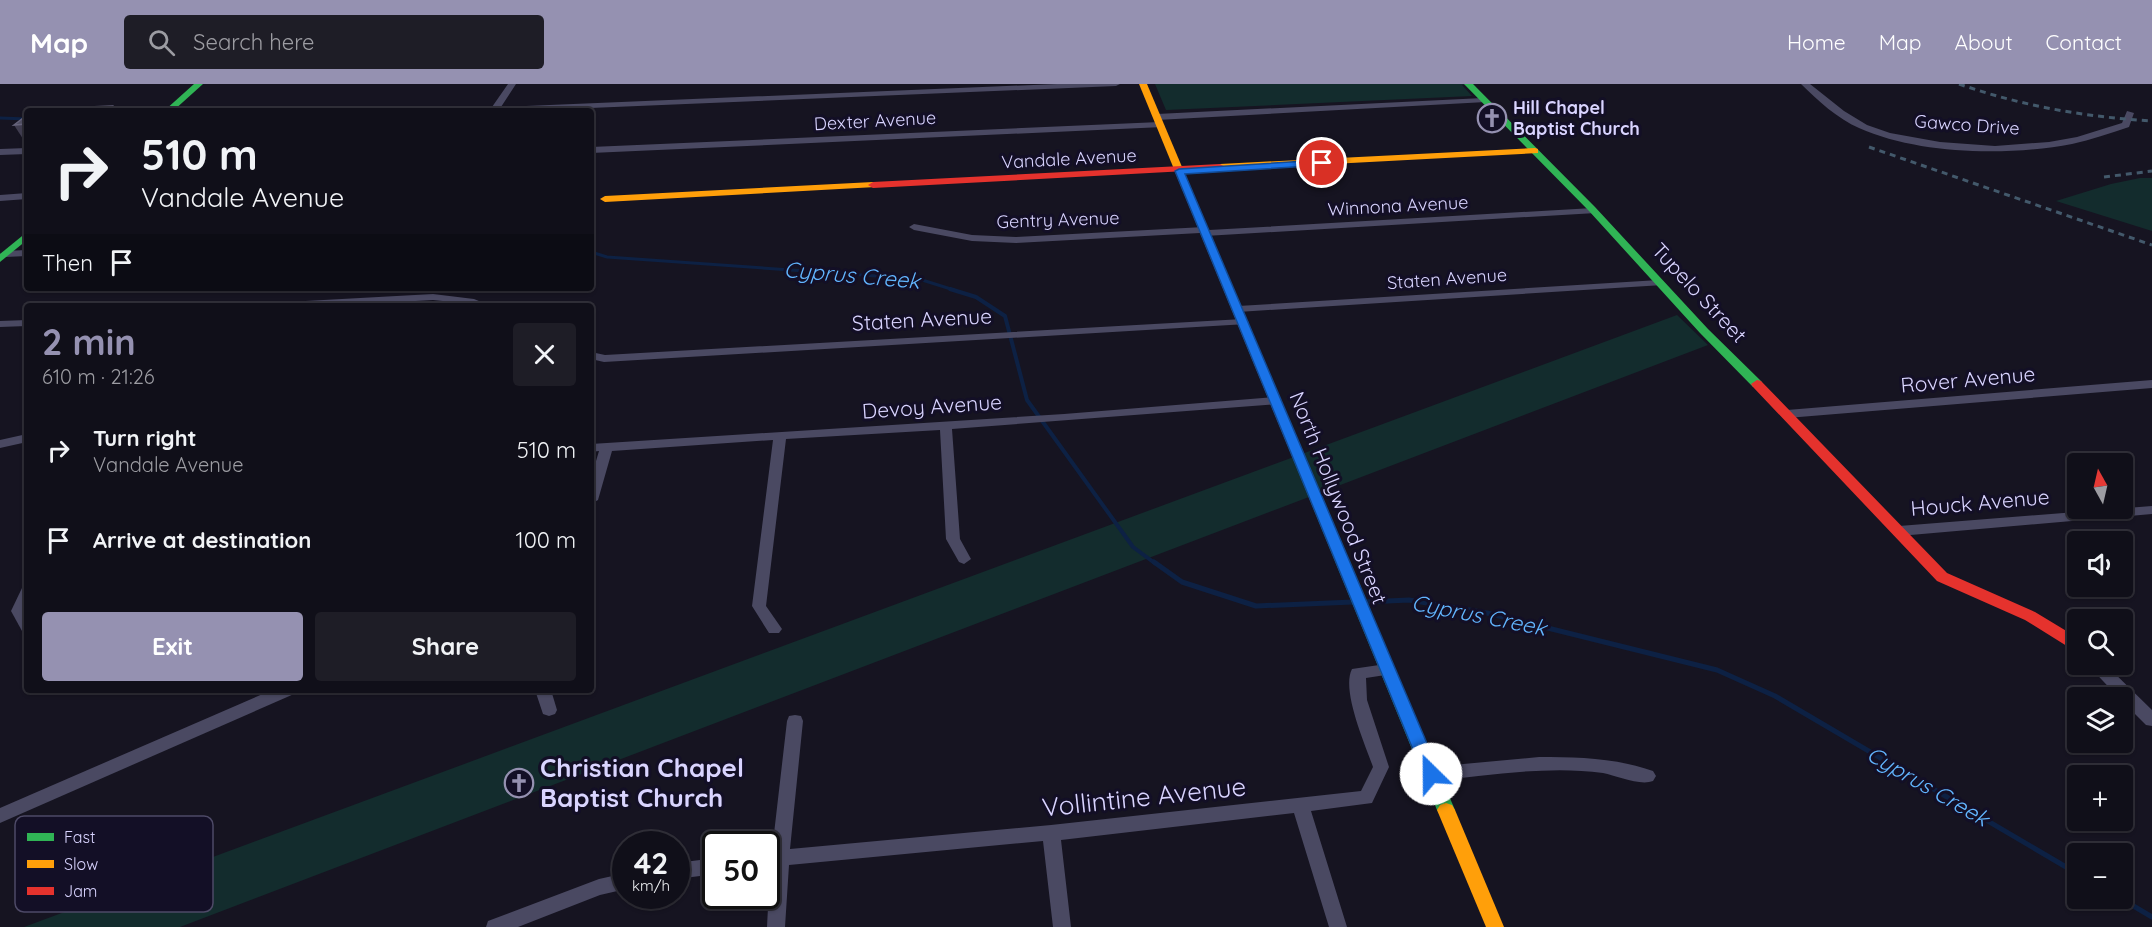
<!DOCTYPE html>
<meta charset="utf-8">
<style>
:root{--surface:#100f19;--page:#1e1d26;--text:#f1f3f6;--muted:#9c9ca2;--line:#302f38;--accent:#9591b1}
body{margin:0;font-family:Quicksand,sans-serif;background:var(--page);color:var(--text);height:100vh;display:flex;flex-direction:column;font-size:22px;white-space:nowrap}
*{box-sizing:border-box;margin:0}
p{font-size:20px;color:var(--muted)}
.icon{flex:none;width:33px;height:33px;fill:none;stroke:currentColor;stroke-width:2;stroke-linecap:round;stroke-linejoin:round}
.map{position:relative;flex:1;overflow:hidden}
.panel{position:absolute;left:24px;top:219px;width:570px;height:390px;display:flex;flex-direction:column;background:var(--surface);border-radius:6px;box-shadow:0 2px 4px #0004,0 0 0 2px var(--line)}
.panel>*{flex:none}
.guide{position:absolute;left:24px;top:24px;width:570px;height:183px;border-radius:6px;box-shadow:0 2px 4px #0004,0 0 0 2px var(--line);background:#100f19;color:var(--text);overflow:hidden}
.needle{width:39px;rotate:352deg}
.controls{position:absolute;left:2067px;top:369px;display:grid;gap:12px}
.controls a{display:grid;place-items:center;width:66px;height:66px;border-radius:6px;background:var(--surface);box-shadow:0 2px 4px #0004,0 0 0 2px var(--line);font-size:30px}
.speed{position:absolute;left:612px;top:747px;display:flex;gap:12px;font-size:30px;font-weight:700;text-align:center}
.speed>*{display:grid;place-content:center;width:78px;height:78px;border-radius:50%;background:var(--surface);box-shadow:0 2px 4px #0004,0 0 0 2px var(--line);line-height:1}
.speed small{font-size:15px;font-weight:400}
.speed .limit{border:3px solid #111;border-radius:9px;background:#fff;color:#111}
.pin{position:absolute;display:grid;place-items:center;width:51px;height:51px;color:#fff;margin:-26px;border:3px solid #fff;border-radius:50%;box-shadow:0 2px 6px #0007}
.me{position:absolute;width:66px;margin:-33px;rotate:337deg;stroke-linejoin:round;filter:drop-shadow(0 0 4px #0008)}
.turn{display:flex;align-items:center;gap:21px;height:126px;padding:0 18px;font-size:27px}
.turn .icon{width:78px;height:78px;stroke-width:2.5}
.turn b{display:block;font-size:42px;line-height:51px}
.then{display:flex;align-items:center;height:57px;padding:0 18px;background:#0003;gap:12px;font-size:22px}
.round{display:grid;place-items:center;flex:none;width:63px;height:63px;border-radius:6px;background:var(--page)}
.overview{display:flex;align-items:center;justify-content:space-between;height:102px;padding:0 18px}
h1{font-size:36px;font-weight:700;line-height:45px;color:var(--accent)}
.primary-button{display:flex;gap:12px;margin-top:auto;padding:12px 18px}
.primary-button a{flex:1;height:69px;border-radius:6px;background:var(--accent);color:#fff;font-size:24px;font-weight:700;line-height:69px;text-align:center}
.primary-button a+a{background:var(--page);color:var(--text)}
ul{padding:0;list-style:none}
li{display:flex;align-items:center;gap:18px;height:90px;padding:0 18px}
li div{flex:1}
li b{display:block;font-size:22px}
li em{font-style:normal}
header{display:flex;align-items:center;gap:36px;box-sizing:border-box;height:84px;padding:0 30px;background:var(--accent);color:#fff}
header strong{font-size:28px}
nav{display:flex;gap:33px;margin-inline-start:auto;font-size:21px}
.search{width:420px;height:54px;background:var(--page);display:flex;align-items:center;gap:15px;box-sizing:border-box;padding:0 21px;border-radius:6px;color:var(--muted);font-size:22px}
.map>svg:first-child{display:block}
</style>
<header>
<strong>Map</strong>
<div class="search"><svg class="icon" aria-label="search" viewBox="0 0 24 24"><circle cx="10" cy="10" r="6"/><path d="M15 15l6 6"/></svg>Search here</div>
<nav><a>Home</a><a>Map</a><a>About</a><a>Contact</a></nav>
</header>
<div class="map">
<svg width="2152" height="843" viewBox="0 0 2152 843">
<rect width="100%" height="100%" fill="#161421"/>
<!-- green -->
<g fill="#132c2d">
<polygon points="1155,0 1481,0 1462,1 1472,12 1166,26"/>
<polygon points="2140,94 2152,94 2152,147 2056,117 2111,100"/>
<polygon points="1677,231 1708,261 180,843 24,843"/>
</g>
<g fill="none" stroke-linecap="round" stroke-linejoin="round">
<!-- stream-far2 -->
<g stroke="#0d2144" stroke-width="3">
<polyline points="0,34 27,35"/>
<polyline points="591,168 607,173 919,195 954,206"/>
</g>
<!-- stream-far1 -->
<polyline stroke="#0d2144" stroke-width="4" points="950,205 976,213 1005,232 1027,316 1133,463 1156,480"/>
<!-- stream -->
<g stroke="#0d2144" stroke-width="5">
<polyline points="1154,478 1182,498 1256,522 1353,518"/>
<polyline points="1365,518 1409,516 1487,529 1717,586 1775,612 2078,790"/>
<polyline points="2120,814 2152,833"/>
</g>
<!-- street -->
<g fill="#4a4962" fill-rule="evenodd">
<polygon points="508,0 516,0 501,23 1057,0 1120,0 1116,2 518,27 453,27 457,24 492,23"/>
<path d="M1801,0H1810L1844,27L1867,41L1890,49L1940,58L1995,62L2049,58L2077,53L2122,39L2127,27L2134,29L2129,43C2110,49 2091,56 2072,60C2008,72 1920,71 1859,44C1838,35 1817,16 1801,0Z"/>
<polygon points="1483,14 1486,14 1486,18 1157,36 1153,33 1157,30"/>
<polygon points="1160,38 1164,41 1163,43 591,69 591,63"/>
<polygon points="27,64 27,70 0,71 0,65"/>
<polygon points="27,109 27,115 0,117 0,111"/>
<polygon points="1593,124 1596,125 1596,129 1205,152 1200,149 1016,159 972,157 914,146 909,143 914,140 972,151 1016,153 1204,143 1209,146"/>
<polygon points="27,166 27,172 5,173 0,170 5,167"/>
<polygon points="1659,196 1664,199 1663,201 1238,228 1233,225 1238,222"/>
<polygon points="433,210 474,215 491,222 433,216 328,222 264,222 269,219"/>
<polygon points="1243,235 1249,238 1247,240 604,278 591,275 591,268 605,271"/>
<polygon points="27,236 27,242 0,243 0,237"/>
<polygon points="2152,296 2152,304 1787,334 1781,330 1787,326"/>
<polygon points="1275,313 1281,317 1279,320 952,345 960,455 971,475 964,480 959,478 946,455 940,346 786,355 766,522 782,545 779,549 769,549 752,522 773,356 612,367 598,416 591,420 591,394 599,367 591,368 591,360 1064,330"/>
<polygon points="27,350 27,358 0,364 0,356"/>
<polygon points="2152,422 2152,430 1899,452 1892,447 1899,442"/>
<polygon points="27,503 27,549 22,547 11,527 22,504"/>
<path d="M1386,580L1392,582L1394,586L1392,590L1366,594L1367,616L1389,683L1372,719L1311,727L1347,843H1329L1294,729L1061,756L1071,843H1053L1043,757L789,781L785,843H767L770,783H766V767H772L787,637L789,632L795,631L801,632L803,637L790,765L1051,741L1361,707L1373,683C1365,660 1341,606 1352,585Z"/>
<polygon points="2087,580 2105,580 2152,626 2152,642 2146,641 2122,617 2122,614 2119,614"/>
<polygon points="272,606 296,606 294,610 0,739 0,724"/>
<polygon points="535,606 551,606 557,626 555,630 549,632 543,630"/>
<path d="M1539,673C1578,673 1616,674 1653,687L1656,692L1653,697C1640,702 1617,692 1603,689C1546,681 1488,692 1431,697L1425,695L1423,690L1425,685L1431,683Z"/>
<polygon points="716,774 716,790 676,795 676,779"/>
<polygon points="626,789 626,805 600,811 518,843 486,843 488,837 599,795"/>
</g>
<!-- fast -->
<g fill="#30b455" fill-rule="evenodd">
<polygon points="194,0 203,0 173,27 164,27"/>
<polygon points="1464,0 1473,0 1595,123 1708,245 1761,297 1763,300 1761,303 1753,303 1700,249 1589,127"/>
<polygon points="27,148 27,156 0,178 0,170"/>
<polygon points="1293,356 1299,360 1455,726 1452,731 1446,733 1440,731 1437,726 1287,360"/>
</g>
<!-- slow -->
<g fill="#ff9f0a" fill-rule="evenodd">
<polygon points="1139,0 1147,0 1299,360 1297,363 1293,364 1287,360"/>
<polygon points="1535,64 1538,65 1538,69 1220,86 1215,83 1220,80"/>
<polygon points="873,98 876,99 876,103 605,118 600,115 605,112"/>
<polygon points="1446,719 1452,721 1455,726 1504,843 1486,843 1437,726 1440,721"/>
</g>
<!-- jam -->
<g fill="#e5322d" fill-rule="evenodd">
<polygon points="1220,80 1225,83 1223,85 873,104 868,101 873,98"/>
<polygon points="1757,296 1761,297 1947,489 2035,528 2078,554 2078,569 2025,536 1937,497 1753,303 1751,300"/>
</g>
<!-- rail -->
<g stroke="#43596b" stroke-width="3" stroke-dasharray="6 5" stroke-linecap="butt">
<path d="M1959,0C2022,22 2085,33 2152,37"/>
<polyline points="1869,63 2152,161"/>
<polyline points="2104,93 2152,87"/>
</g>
</g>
<!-- wall -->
<polygon fill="#403d50" points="27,31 27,58 25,58 14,41"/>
<!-- shaded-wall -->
<polygon fill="#282635" points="112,22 114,27 106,27"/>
<!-- building -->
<g fill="#504e63" stroke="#66637b" stroke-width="1.5">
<polygon points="112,22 106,27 33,27 35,25"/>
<polygon points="27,31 27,40 14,41"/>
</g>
<!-- route -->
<polygon fill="#1a73e8" stroke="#114b97" stroke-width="1.5" points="1322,76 1325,77 1325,81 1185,90 1440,690 1437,695 1431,697 1425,695 1423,690 1175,87 1179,85"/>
<!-- icons -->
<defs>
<g id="church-ring" transform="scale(1.5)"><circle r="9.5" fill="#130f26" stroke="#9591b1" stroke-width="1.5"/><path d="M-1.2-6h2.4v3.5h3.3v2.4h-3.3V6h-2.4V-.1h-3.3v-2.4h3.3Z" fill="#9591b1"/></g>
</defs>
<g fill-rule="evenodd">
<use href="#church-ring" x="1492" y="34"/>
<use href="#church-ring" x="519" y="699"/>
</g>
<g text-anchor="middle" stroke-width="6" stroke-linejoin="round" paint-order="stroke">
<!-- far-poi labels -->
<g font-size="18" font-weight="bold" fill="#d9d4ff" stroke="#130f26" text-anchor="start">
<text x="1513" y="30">Hill Chapel<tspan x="1513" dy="21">Baptist Church</tspan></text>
</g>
<!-- far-street labels -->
<g font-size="18" fill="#d9d4ff" stroke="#130f26">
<text transform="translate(875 37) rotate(-3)" y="6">Dexter Avenue</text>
<text transform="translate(1967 41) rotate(4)" y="6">Gawco Drive</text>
<text transform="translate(1069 75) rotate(-3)" y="6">Vandale Avenue</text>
<text transform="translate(1398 122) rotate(-3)" y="6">Winnona Avenue</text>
<text transform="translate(1058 136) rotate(-2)" y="6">Gentry Avenue</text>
<text transform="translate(1447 195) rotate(-4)" y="6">Staten Avenue</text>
</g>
<!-- street labels -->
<g font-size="21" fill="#d9d4ff" stroke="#130f26">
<text transform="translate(1699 209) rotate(47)" y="7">Tupelo Street</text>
<text transform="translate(922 236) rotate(-3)" y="7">Staten Avenue</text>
<text transform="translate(1968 296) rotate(-5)" y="7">Rover Avenue</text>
<text transform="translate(932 323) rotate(-4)" y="7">Devoy Avenue</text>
<text transform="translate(1338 414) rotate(68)" y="7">North Hollywood Street</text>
<text transform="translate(1980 419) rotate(-5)" y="7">Houck Avenue</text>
</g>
<!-- water labels -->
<g font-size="22" font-style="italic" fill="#62b6ff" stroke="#130f26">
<text transform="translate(852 191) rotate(5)" y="8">Cyprus Creek</text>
<text transform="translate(1479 531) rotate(11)" y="8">Cyprus Creek</text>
<text transform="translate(1928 702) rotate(30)" y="8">Cyprus Creek</text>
</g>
<!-- near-poi labels -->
<g font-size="26" font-weight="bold" fill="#d9d4ff" stroke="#130f26" text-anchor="start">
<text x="540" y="693">Christian Chapel<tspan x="540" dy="30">Baptist Church</tspan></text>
</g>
<!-- near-street labels -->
<g font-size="26" fill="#d9d4ff" stroke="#130f26">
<text transform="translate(1144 713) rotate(-6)" y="9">Vollintine Avenue</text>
</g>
</g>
<!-- legend -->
<rect x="15" y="732" width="198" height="96" rx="9" fill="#130f26" stroke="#4e4a67" stroke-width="1.5"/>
<rect x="27" y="749" width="27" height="8" fill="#30b455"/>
<rect x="27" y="776" width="27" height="8" fill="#ff9f0a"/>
<rect x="27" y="803" width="27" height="8" fill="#e5322d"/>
<g font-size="16" fill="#d9d4ff">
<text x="64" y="759">Fast</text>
<text x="64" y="786">Slow</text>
<text x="64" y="813">Jam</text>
</g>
</svg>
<div class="controls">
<a><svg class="needle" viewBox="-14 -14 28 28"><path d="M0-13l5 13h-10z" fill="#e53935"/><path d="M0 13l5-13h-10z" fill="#9c9ca2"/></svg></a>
<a><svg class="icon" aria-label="sound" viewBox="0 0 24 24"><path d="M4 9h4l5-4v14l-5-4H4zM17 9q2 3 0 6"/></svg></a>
<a><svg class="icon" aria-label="search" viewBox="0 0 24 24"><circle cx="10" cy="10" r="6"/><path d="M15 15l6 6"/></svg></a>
<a><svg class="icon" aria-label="layers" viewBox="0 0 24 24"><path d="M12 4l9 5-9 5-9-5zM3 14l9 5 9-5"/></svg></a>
<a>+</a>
<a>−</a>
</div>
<div class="speed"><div>42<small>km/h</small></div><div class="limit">50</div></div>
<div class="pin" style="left:1322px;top:79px;background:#d93025"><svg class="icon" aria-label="arrive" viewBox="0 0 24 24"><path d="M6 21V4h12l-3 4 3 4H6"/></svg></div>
<svg class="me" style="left:1431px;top:690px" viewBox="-20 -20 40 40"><circle r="19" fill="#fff"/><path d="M0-13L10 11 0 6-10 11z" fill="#1a73e8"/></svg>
<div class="guide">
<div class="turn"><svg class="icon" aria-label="right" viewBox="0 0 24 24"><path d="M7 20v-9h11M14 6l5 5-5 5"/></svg><div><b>510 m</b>Vandale Avenue</div></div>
<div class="then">Then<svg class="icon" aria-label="arrive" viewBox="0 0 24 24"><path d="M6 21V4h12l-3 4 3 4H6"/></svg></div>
</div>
<section class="panel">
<div class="overview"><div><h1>2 min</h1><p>610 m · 21:26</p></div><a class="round"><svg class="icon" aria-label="close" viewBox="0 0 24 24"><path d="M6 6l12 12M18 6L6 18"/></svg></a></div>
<ul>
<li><svg class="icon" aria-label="right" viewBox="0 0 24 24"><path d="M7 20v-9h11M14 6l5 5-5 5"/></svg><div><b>Turn right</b><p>Vandale Avenue</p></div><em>510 m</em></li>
<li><svg class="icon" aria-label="arrive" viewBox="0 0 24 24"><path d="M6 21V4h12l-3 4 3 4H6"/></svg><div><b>Arrive at destination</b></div><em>100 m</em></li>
</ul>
<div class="primary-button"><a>Exit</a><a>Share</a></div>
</section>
</div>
